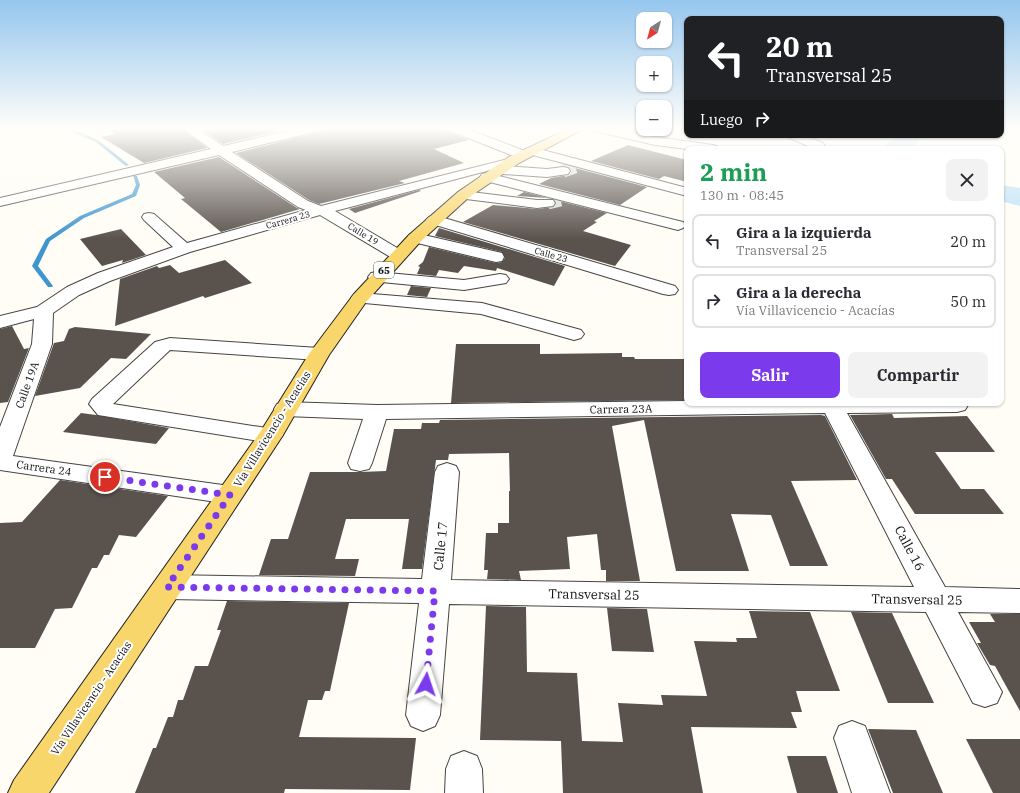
<!DOCTYPE html>
<html lang="es">
<meta charset="utf-8">
<style>
:root{--surface:#fff;--page:#f2f2f3;--text:#2b2b33;--muted:#7c7c81;--line:#e1e1e2;--accent:#7c3aed}
body{margin:0;font-family:"IBM Plex Serif",serif;background:var(--page);color:var(--text);height:100vh;display:flex;flex-direction:column;font-size:15px;white-space:nowrap}
*{box-sizing:border-box;margin:0}
p{font-size:13px;color:var(--muted)}
.icon{flex:none;width:22px;height:22px;fill:none;stroke:currentColor;stroke-width:2;stroke-linecap:round;stroke-linejoin:round}
.map{position:relative;flex:1;overflow:hidden}
.drawer{position:absolute;left:684px;top:146px;width:320px;height:260px;display:flex;flex-direction:column;background:var(--surface);border-radius:8px;box-shadow:0 1px 3px #0004}
.drawer>*{flex:none}
.hud{position:absolute;left:684px;top:16px;width:320px;height:122px;border-radius:8px;box-shadow:0 1px 3px #0004;background:#202124;color:#fff;overflow:hidden}
.needle{width:26px;rotate:216deg}
.tools{position:absolute;left:636px;top:12px;display:grid;gap:8px}
.tools a{display:grid;place-items:center;width:36px;height:36px;border-radius:8px;background:var(--surface);box-shadow:0 1px 3px #0004;font-size:20px}
.pin{position:absolute;display:grid;place-items:center;width:34px;height:34px;color:#fff;margin:-17px;border:2px solid #fff;border-radius:50%;box-shadow:0 1px 4px #0007}
.me{position:absolute;width:44px;margin:-22px;rotate:5deg;stroke-linejoin:round;filter:drop-shadow(0 0 3px #0008)}
.turn{display:flex;align-items:center;gap:14px;height:84px;padding:0 16px;font-size:18px}
.turn .icon{width:52px;height:52px;stroke-width:2.5}
.turn b{display:block;font-size:28px;line-height:34px}
.then{display:flex;align-items:center;height:38px;padding:0 16px;background:#0003;gap:8px;font-size:15px}
.round{display:grid;place-items:center;flex:none;width:42px;height:42px;border-radius:8px;background:var(--page)}
.headline{display:flex;align-items:center;justify-content:space-between;height:68px;padding:0 16px}
h1{font-size:24px;font-weight:700;line-height:30px;color:#1e9e55}
.button{display:flex;gap:8px;margin-top:auto;padding:8px 16px}
.button a{flex:1;height:46px;border-radius:8px;background:var(--accent);color:#fff;font-size:16px;font-weight:700;line-height:46px;text-align:center}
.button a+a{background:var(--page);color:var(--text)}
ul{padding:0;list-style:none}
li{display:flex;align-items:center;gap:12px;height:54px;margin:0 8px 6px;padding:0 8px;border:2px solid var(--line);border-radius:8px}
li div{flex:1}
li b{display:block;font-size:15px}
li em{font-style:normal}
.map>svg:first-child{display:block}
</style>
<div class="map">
<svg width="1020" height="793" viewBox="0 0 1020 793">
<rect width="100%" height="100%" fill="#fffdf5"/>
<g fill="none" stroke-linecap="round" stroke-linejoin="round">
<!-- stream -->
<g fill="#3f96cf" fill-rule="evenodd">
<polygon points="67,128 72,128 98,140 129,165 126,166 122,163 96,142 74,133"/>
<polygon points="133,175 137,176 140,185 136,196 84,218 50,241 38,266 53,286 52,287 48,287 32,266 46,239 80,216 132,194 136,185"/>
</g>
<!-- river -->
<g fill="#b9e0f7" fill-rule="evenodd">
<polygon points="898,135 925,135 911,149 884,149 887,144"/>
<polygon points="1001,185 1020,188 1020,206 1001,201"/>
</g>
</g>
<!-- building -->
<g fill="#5a524d">
<polygon points="108,128 181,128 207,148 144,163 101,137 115,134"/>
<polygon points="199,128 292,128 223,144"/>
<polygon points="324,128 446,128 447,131 469,140 434,149 464,163 399,181 405,183 319,204 309,200 236,153 322,131"/>
<polygon points="628,145 687,160 687,182 664,176 659,179 591,161"/>
<polygon points="219,157 297,208 300,209 221,232 181,199 185,198 154,172"/>
<polygon points="571,167 647,187 620,205 539,184 551,178 568,175 571,172 570,168"/>
<polygon points="419,190 421,191 355,213 349,209"/>
<polygon points="524,192 548,198 517,196"/>
<polygon points="555,200 607,213 594,221 597,222 583,231 631,245 615,266 463,222 493,205 537,209 553,207 556,204"/>
<polygon points="439,228 565,266 554,286 497,268 496,271 464,266 458,273 439,270 436,276 417,274 420,267 418,266 423,262 429,247 496,263 502,262 505,258 502,252 435,236"/>
<polygon points="121,229 146,255 122,263 123,260 102,266 80,239"/>
<polygon points="225,260 252,283 205,298 203,296 115,326 120,279 157,266 159,268 170,265 179,273"/>
<polygon points="411,286 431,288 427,297 407,295"/>
<polygon points="12,326 24,349 29,348 8,402 0,403 0,329"/>
<polygon points="75,327 151,334 126,359 111,358 80,388 35,396 54,343 64,341 69,329"/>
<polygon points="456,344 540,344 540,354 622,353 622,357 634,357 635,359 687,359 687,400 451,403"/>
<polygon points="81,413 96,415 169,428 156,444 63,432"/>
<polygon points="892,414 894,418 967,416 995,452 935,452 961,489 984,489 1004,514 915,514 892,479 886,479 850,415"/>
<polygon points="821,415 825,416 857,480 791,481 828,566 790,566 771,515 731,514 749,571 676,571 644,420 612,426 640,581 606,581 606,570 601,570 597,534 567,537 570,569 519,571 521,580 487,579 488,570 484,570 486,533 498,533 498,523 509,523 509,491 510,491 509,453 449,454 448,460 436,460 422,569 402,569 409,519 346,519 335,559 359,559 355,576 259,575 271,539 288,539 310,472 360,472 386,471 394,429 421,429 422,423 439,423 440,420"/>
<polygon points="60,480 168,496 136,537 119,535 109,555 104,555 97,568 92,568 72,608 55,609 35,648 0,648 0,523 22,522"/>
<polygon points="227,601 349,603 330,691 325,691 322,700 308,700 299,737 416,738 410,790 285,789 284,793 135,793 153,748 156,748 168,717 173,717 178,700 183,700 195,666 208,666 221,630 217,630"/>
<polygon points="486,606 526,607 527,672 577,673 582,741 623,742 618,703 663,705 661,695 707,696 694,641 737,642 736,638 757,638 749,611 810,612 840,691 796,691 802,712 791,712 797,728 691,727 703,793 563,793 561,741 480,740"/>
<polygon points="607,608 647,609 654,652 612,651"/>
<polygon points="851,612 892,613 934,703 888,703"/>
<polygon points="990,614 1020,614 1020,711 995,666 990,665 977,643 981,643 969,622 995,622"/>
<polygon points="868,729 916,730 943,793 893,793"/>
<polygon points="966,739 1020,739 1020,793 993,793"/>
<polygon points="787,756 826,756 838,793 797,793"/>
</g>
<g fill="none" stroke-linecap="round" stroke-linejoin="round">
<!-- minor-tunnel -->
<g stroke="#dbdad3" stroke-width="13" stroke-dasharray="13 6" stroke-linecap="butt">
<polyline points="563,171 578,166"/>
<polyline points="548,203 565,199"/>
</g>
<!-- minor casing -->
<g stroke="#444" stroke-width="2">
<g id="minor">
<polygon points="182,128 196,128 223,146 301,128 323,128 322,130 232,152 308,201 321,206 516,157 448,130 447,128 464,128 525,151 527,148 531,147 687,188 687,196 529,154 527,158 519,158 520,160 519,163 505,166 547,169 563,167 568,168 570,171 568,174 547,177 503,174 498,173 496,170 498,168 335,211 404,252 406,255 404,258 398,260 392,258 320,215 190,252 110,281 79,295 53,313 52,344 13,456 230,486 239,489 243,495 239,501 230,504 0,470 0,427 32,344 34,319 0,328 0,316 37,307 67,287 98,273 173,247 144,220 142,217 144,214 149,213 154,214 187,243 306,210 298,207 219,155 0,206 0,198 211,149"/>
<polygon points="590,128 613,128 655,137 713,145 717,146 719,149 687,149 655,145 595,131"/>
<polygon points="785,135 802,135 823,143 825,146 822,149 815,149 787,137"/>
<polygon points="487,173 683,222 686,225 683,228 678,230 482,180 480,177 482,174"/>
<polygon points="463,191 537,200 553,200 555,203 553,206 537,208 458,198 456,195 458,192"/>
<polygon points="434,215 675,286 678,290 675,294 669,295 663,294 429,223 426,220 429,217"/>
<polygon points="415,233 502,253 504,257 502,261 496,262 409,241 407,238 409,235"/>
<polygon points="377,272 464,280 500,274 506,275 509,279 506,283 464,290 371,281 368,277 371,273"/>
<polygon points="360,293 482,303 581,330 584,334 581,338 574,340 481,314 354,302 351,298 354,294"/>
<polygon points="170,338 319,348 326,350 329,354 326,358 319,360 170,350 113,404 279,430 283,435 279,440 271,443 98,415 89,404 92,399 155,342"/>
<polygon points="687,401 687,403 967,403 968,405 965,410 957,412 847,413 945,587 1020,589 1020,613 958,612 1002,692 997,703 985,707 973,703 926,612 449,604 440,715 435,726 423,731 411,726 406,715 419,603 167,599 157,595 152,587 157,579 167,575 422,579 435,472 438,466 447,463 456,466 459,472 451,580 914,587 825,413 386,419 372,463 369,469 360,471 351,469 348,463 363,419 285,416 277,414 274,409 277,404 285,402 377,405"/>
<polygon points="852,721 865,726 890,793 852,793 834,738 839,726"/>
<polygon points="464,751 477,756 482,769 483,793 445,793 446,769 451,756"/>
</g>
</g>
<!-- major casing -->
<g stroke="#222" stroke-width="2">
<polygon id="major" points="570,128 585,128 519,163 468,198 421,241 366,302 329,355 283,435 49,793 8,793 14,780 261,431 309,354 354,294 409,235 458,192 509,157"/>
</g>
<!-- minor -->
<use href="#minor" fill="#fff" fill-rule="evenodd"/>
<!-- major -->
<use href="#major" fill="#f9d66b" fill-rule="evenodd"/>
</g>
<!-- sky -->
<linearGradient id="sky" x2="0" y2="1"><stop stop-color="#95c6ee"/><stop offset="0.54" stop-color="#fffefa"/><stop offset="1" stop-color="#fffefa" stop-opacity="0"/></linearGradient>
<rect width="1020" height="239" fill="url(#sky)"/>
<g fill="none" stroke-linecap="round" stroke-linejoin="round">
<!-- route -->
<polyline stroke="#7c3aed" stroke-width="7" stroke-dasharray="0 12.6" points="105,477 230,495 167,587 435,591 426,684"/>
</g>
<g text-anchor="middle" stroke-width="4" stroke-linejoin="round" paint-order="stroke">
<!-- far-street labels -->
<g font-size="9" fill="#111" stroke="#fff">
<text transform="translate(288 220) rotate(-16)" y="3">Carrera 23</text>
<text transform="translate(363 234) rotate(31)" y="3">Calle 19</text>
<text transform="translate(551 255) rotate(16)" y="3">Calle 23</text>
</g>
<!-- shield labels -->
<rect fill="#fff" stroke="#585858" stroke-width="1" x="374" y="262" width="20" height="16" rx="3"/>
<g font-size="10" font-weight="bold" fill="#111">
<text x="384" y="274">65</text>
</g>
<!-- street labels -->
<g font-size="11" fill="#111" stroke="#fff">
<text transform="translate(27 385) rotate(-70)" y="4">Calle 19A</text>
<text transform="translate(621 409) rotate(-1)" y="4">Carrera 23A</text>
<text transform="translate(272 429) rotate(-58)" y="4">Vía Villavicencio - Acacías</text>
<text transform="translate(44 468) rotate(8)" y="4">Carrera 24</text>
<text transform="translate(91 698) rotate(-56)" y="4">Vía Villavicencio - Acacías</text>
</g>
<!-- near-street labels -->
<g font-size="13" fill="#111" stroke="#fff">
<text transform="translate(440 546) rotate(-84)" y="5">Calle 17</text>
<text transform="translate(910 548) rotate(62)" y="5">Calle 16</text>
<text transform="translate(594 594) rotate(1)" y="5">Transversal 25</text>
<text transform="translate(917 599) rotate(1)" y="5">Transversal 25</text>
</g>
</g>
</svg>
<div class="tools">
<a><svg class="needle" viewBox="-14 -14 28 28"><path d="M0-13l5 13h-10z" fill="#e53935"/><path d="M0 13l5-13h-10z" fill="#7c7c81"/></svg></a>
<a>+</a>
<a>−</a>
</div>
<div class="pin" style="left:105px;top:477px;background:#d93025"><svg class="icon" aria-label="arrive" viewBox="0 0 24 24"><path d="M6 21V4h12l-3 4 3 4H6"/></svg></div>
<svg class="me" style="left:426px;top:684px" viewBox="-20 -20 40 40"><path d="M0-17L14 15 0 8-14 15z" fill="#7c3aed" stroke="#fff" stroke-width="4"/></svg>
<div class="hud">
<div class="turn"><svg class="icon" aria-label="left" viewBox="0 0 24 24"><path d="M17 20v-9H6M10 6l-5 5 5 5"/></svg><div><b>20 m</b>Transversal 25</div></div>
<div class="then">Luego<svg class="icon" aria-label="right" viewBox="0 0 24 24"><path d="M7 20v-9h11M14 6l5 5-5 5"/></svg></div>
</div>
<section class="drawer">
<div class="headline"><div><h1>2 min</h1><p>130 m · 08:45</p></div><a class="round"><svg class="icon" aria-label="close" viewBox="0 0 24 24"><path d="M6 6l12 12M18 6L6 18"/></svg></a></div>
<ul>
<li><svg class="icon" aria-label="left" viewBox="0 0 24 24"><path d="M17 20v-9H6M10 6l-5 5 5 5"/></svg><div><b>Gira a la izquierda</b><p>Transversal 25</p></div><em>20 m</em></li>
<li><svg class="icon" aria-label="right" viewBox="0 0 24 24"><path d="M7 20v-9h11M14 6l5 5-5 5"/></svg><div><b>Gira a la derecha</b><p>Vía Villavicencio - Acacías</p></div><em>50 m</em></li>
</ul>
<div class="button"><a>Salir</a><a>Compartir</a></div>
</section>
</div>
